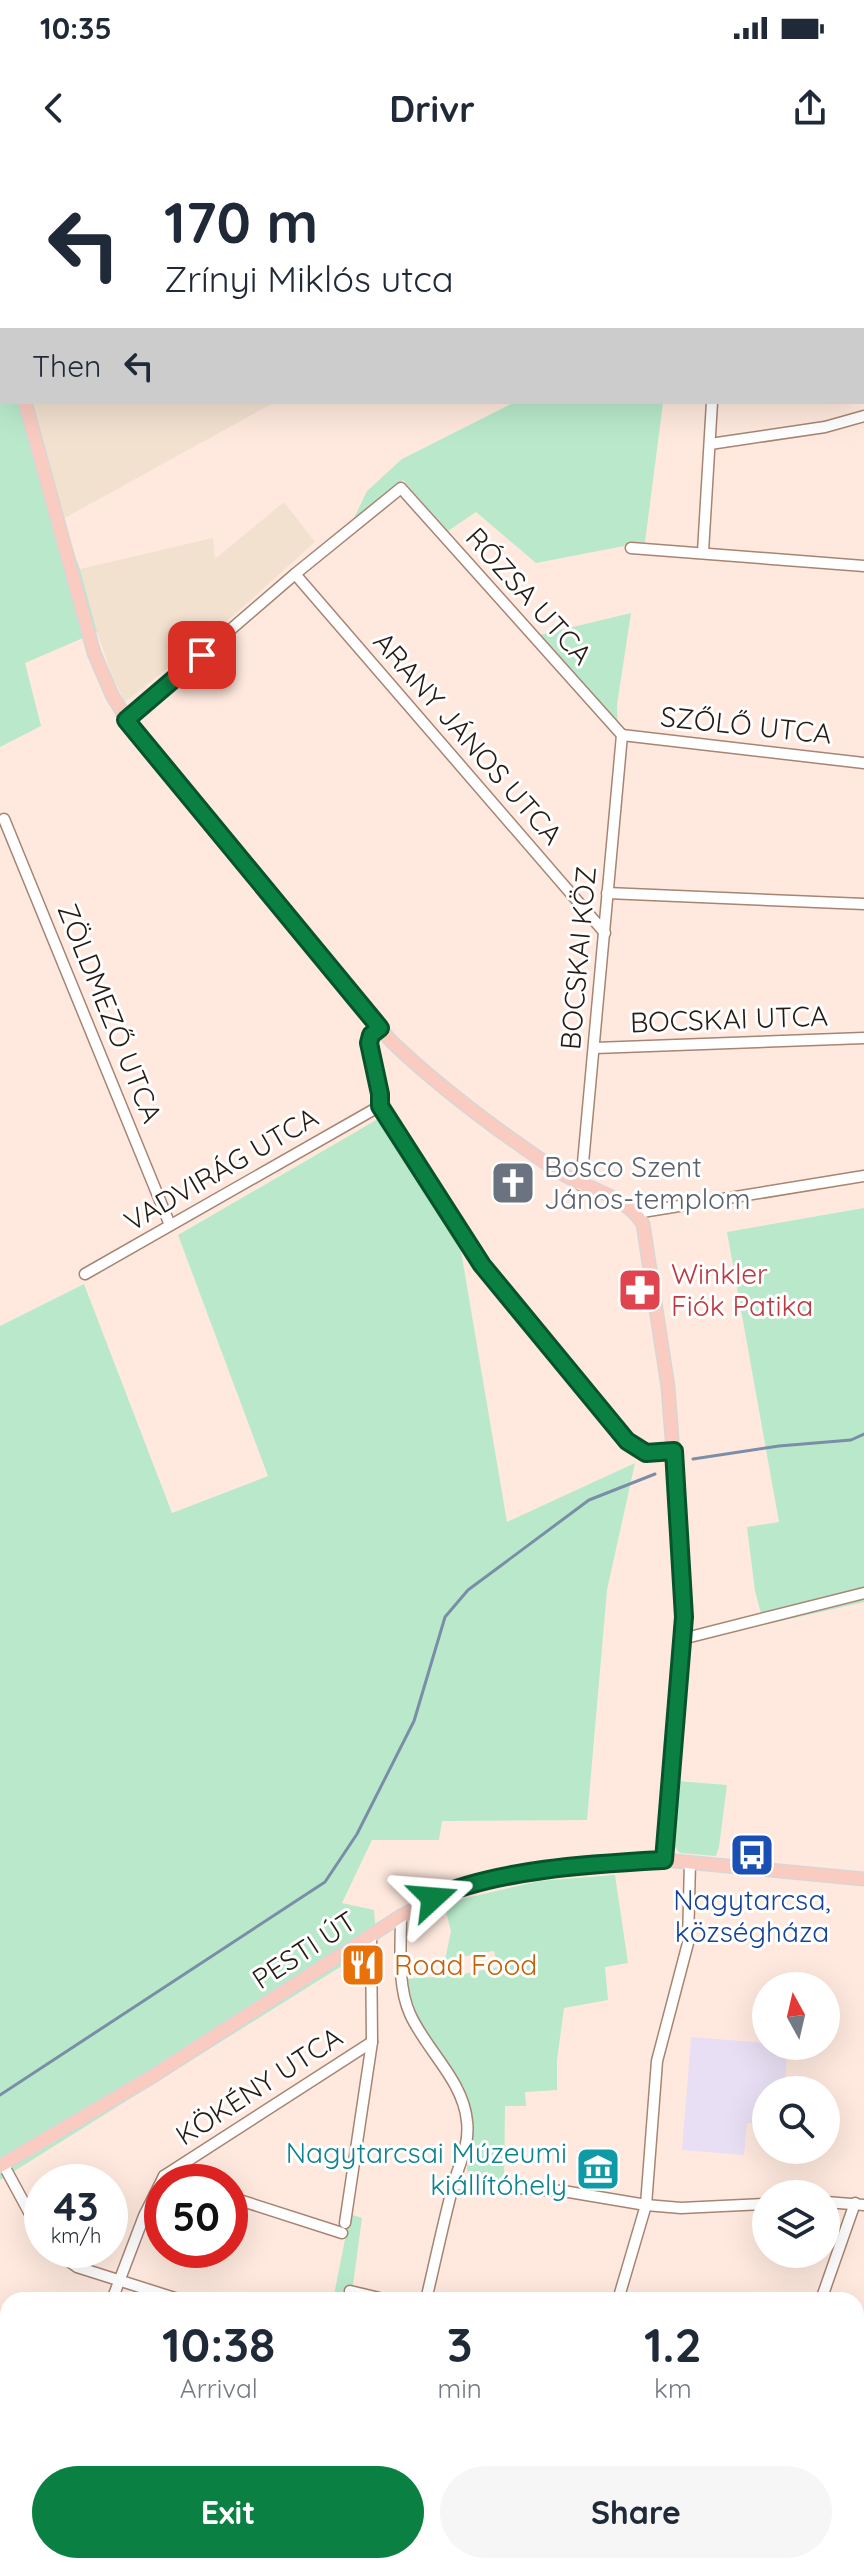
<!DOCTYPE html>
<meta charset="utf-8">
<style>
:root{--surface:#fff;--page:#f6f6f7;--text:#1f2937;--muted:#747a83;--accent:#0b8043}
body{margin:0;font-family:Quicksand,sans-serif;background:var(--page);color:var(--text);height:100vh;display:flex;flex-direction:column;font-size:30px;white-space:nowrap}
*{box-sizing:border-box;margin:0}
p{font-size:26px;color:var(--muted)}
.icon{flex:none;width:44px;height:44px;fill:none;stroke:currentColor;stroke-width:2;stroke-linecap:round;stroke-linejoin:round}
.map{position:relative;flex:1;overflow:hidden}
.drawer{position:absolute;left:0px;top:2132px;width:864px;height:282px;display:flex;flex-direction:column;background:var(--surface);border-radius:24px 24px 0 0;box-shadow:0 8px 32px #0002}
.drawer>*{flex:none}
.guide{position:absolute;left:0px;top:0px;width:864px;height:244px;box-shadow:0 8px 32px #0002;background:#fff;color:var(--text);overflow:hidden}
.needle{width:52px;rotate:352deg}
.tools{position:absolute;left:752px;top:1812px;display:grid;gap:16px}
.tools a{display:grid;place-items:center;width:88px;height:88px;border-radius:50%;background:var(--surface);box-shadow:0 8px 32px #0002;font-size:40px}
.speed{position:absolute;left:24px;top:2004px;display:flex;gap:16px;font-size:40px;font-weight:700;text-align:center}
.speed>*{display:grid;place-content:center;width:104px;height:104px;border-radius:50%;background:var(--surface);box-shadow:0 8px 32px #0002;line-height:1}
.speed small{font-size:20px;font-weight:400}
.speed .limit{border:12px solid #d22;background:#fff;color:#111}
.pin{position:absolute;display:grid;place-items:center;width:68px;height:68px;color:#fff;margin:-34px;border-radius:16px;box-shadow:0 4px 12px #0006}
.me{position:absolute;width:88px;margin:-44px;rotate:71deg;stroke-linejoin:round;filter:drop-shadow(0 0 6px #0008)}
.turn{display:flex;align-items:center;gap:28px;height:168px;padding:0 32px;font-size:36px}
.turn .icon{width:104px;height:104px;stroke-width:2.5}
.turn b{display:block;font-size:56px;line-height:68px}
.then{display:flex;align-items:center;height:76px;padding:0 32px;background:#0003;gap:16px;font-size:30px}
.eta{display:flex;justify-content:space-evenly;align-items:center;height:136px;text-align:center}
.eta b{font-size:48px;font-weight:800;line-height:56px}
.action{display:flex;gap:16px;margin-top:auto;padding:16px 32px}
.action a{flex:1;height:92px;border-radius:48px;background:var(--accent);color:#fff;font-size:32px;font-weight:800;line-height:92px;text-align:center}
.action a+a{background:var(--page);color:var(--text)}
.status{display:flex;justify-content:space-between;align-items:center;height:56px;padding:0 40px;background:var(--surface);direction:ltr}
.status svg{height:22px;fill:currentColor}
header{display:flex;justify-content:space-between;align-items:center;height:104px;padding:0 32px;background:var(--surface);font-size:36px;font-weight:800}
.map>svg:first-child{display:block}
</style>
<div class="status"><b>10:35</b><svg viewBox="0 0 49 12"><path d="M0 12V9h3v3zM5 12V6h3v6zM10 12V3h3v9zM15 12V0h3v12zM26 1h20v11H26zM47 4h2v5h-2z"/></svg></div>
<header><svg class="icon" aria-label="back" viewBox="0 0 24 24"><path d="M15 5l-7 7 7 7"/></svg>Drivr<svg class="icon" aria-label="share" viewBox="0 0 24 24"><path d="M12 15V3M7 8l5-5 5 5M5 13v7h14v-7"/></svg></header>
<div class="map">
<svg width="864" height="2413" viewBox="0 0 864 2413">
<rect width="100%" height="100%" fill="#ffe9de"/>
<!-- industrial -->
<g fill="#f2e1cf">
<polygon points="0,0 389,0 390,2 2,2 2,149"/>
<polygon points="28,242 275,242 61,360"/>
<polygon points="284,342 315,382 234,455 125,542 113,518 97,472 80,409 213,378 215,399"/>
</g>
<!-- education -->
<polygon fill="#e9dff4" points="691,1877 766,1883 766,1886 788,1886 784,1930 766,1930 766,1965 747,1963 744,1995 682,1990"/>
<!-- green -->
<g fill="#b9e9ca">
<polygon points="0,142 2,242 28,242 61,360 80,409 97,472 25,503 41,566 0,587"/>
<polygon points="515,242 663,243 645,382 536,403 476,352 448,371 403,320 353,360 367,331 402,299"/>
<polygon points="631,453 617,545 618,572 535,476"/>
<polygon points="378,959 461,1091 507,1362 635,1303 607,1430 587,1660 442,1661 439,1680 372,1680 342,1743 374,1750 377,1784 0,2020 0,1166 84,1124 172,1353 268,1316 178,1075"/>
<polygon points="864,1048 864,1442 764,1465 755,1431 747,1367 779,1362 727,1072"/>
<polygon points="677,1621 727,1625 719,1687 716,1696 680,1693 672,1684"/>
<polygon points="615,1715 628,1803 605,1807 608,1840 564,1848 557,1900 557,1930 525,1932 526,1946 505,1946 504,2024 470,2022 467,2009 470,1983 466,1947 410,1850 406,1819 459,1815 498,1807 494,1791 445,1800 451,1771 445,1748 454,1741 539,1721"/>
<polygon points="350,2054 362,2058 351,2140 333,2140"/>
<polygon points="305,2406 422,2406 419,2413 304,2413"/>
</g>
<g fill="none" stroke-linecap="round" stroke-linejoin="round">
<!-- stream -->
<g stroke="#7a8ea7" stroke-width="3">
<polyline points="693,1299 779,1286 851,1280 864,1274"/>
<polyline points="0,1935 325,1722 357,1674 414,1561 445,1457 468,1430 589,1340 655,1314"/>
</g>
<!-- minor casing -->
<g stroke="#a68574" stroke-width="13">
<g id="minor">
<polyline points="710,284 825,267 864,256"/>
<polyline points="631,388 864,406"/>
<polyline points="703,392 712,242"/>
<polyline points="295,414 605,773"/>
<polyline points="126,560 295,414 401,328 622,575"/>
<polyline points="622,575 864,603"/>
<polyline points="4,659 170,1065"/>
<polyline points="607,733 864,744"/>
<polyline points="380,868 371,875 369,883 380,934 380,946 482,1105 627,1281 646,1293 674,1291"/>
<polyline points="595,888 864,878"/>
<polyline points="581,1025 622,575"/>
<polyline points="636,1053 864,1016"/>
<polyline points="85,1114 380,946"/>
<polyline points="682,1479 864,1433"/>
<path d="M401,1756C401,1787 397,1825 410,1854C426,1890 463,1920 467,1961C470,1985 459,2004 453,2026C443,2064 435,2102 426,2140"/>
<polyline points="3,2004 42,2076"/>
<polyline points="164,2016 182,2022"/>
<polyline points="454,2024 563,2031 646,2045 681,2048 766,2044"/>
<polyline points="230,2037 342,2073"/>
<polyline points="826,2042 864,2045"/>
<polyline points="345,2063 372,1882 371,1775"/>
<polyline points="53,2090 77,2107 181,2140"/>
<polyline points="350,2131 388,2140"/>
<polyline points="112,2140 144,2056 164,2016 372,1882"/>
<polyline points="618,2140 646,2045 657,1901 688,1783 690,1702"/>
<polyline points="821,2140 855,2043"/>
<polyline points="0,2191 8,2195"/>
<polyline points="856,2356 864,2359"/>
<polyline points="23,2413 25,2406"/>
<polyline points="136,2413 138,2406"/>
<polyline points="237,2413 239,2406"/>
<polyline points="418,2413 422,2406"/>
</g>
</g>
<!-- major casing -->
<g stroke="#d8d6d5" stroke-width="15">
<g id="major">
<polyline points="0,151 2,158"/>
<path d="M25,242L94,493L112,535L136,574L391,881C441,929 498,971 556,1010C584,1029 625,1034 643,1064L668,1227L684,1433L664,1700"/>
<polyline points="0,2006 153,1916 401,1756 456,1727 561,1709 664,1700 864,1719"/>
</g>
</g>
<!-- minor -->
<use href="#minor" stroke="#fff" stroke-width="10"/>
<!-- major -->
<use href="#major" stroke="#facbc1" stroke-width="12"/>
</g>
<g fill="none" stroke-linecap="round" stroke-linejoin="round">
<!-- route casing -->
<g stroke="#07532c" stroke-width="20">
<path id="route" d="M202,495L126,560L380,868L371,875L369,883L380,934V946L482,1105L627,1281L646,1293L674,1291L684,1457L664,1700C592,1704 498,1709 433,1738"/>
</g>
<!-- route -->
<use href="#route" stroke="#0b8043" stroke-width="14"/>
</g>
<!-- icons -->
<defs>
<g id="church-square" transform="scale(2.3)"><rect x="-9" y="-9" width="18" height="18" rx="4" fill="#6b7280" stroke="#fff"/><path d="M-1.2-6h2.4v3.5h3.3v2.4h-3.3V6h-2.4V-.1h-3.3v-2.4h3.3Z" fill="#fff"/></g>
<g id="pharmacy-square" transform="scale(2.3)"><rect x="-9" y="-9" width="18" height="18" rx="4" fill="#e0444e" stroke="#fff"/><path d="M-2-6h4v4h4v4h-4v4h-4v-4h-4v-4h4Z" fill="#fff"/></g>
<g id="bus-square" transform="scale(2.3)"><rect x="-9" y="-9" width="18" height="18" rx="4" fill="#1a4fb4" stroke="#fff"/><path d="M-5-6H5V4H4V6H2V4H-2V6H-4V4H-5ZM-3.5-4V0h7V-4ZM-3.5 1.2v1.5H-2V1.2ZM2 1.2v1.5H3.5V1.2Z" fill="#fff"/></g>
<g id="restaurant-square" transform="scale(2.3)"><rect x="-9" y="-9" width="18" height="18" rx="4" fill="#e8710a" stroke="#fff"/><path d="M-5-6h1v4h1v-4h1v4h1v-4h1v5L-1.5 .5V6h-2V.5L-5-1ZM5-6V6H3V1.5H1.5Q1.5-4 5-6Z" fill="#fff"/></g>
<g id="museum-square" transform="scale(2.3)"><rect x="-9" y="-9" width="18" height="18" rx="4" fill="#0f9aa8" stroke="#fff"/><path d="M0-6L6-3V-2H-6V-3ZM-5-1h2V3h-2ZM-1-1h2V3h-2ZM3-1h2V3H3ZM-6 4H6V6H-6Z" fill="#fff"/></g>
</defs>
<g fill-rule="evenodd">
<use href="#church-square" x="513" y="1023"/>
<use href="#pharmacy-square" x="640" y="1130"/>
<use href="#bus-square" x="752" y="1695"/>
<use href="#restaurant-square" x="363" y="1805"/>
<use href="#museum-square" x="598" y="2009"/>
</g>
<g text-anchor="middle" stroke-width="6" stroke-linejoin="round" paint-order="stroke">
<!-- street labels -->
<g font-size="28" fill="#271b14" stroke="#fff">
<text transform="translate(529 436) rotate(48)" y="10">RÓZSA UTCA</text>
<text transform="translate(746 565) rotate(6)" y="10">SZŐLŐ UTCA</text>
<text transform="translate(468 578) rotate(49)" y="10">ARANY JÁNOS UTCA</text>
<text transform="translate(578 798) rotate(-85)" y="10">BOCSKAI KÖZ</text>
<text transform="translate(110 853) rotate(68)" y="10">ZÖLDMEZŐ UTCA</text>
<text transform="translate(729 859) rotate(-2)" y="10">BOCSKAI UTCA</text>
<text transform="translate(221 1009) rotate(-30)" y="10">VADVIRÁG UTCA</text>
<text transform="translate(304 1790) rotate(-33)" y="10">PESTI ÚT</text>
<text transform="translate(259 1926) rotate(-33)" y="10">KÖKÉNY UTCA</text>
</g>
<!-- worship labels -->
<g font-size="28" fill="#5b616d" stroke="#fff" text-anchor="start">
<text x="544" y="1017">Bosco Szent<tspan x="544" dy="32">János-templom</tspan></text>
</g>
<!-- health labels -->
<g font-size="28" fill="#be3a42" stroke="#fff" text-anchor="start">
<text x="671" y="1124">Winkler<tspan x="671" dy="32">Fiók Patika</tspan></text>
</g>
<!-- transit labels -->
<g font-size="28" fill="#164399" stroke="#fff">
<text x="752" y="1750">Nagytarcsa,<tspan x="752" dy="32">községháza</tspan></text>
</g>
<!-- food labels -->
<g font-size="28" fill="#c56008" stroke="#fff" text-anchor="start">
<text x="394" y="1815">Road Food</text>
</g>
<!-- culture labels -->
<g font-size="28" fill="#0d838f" stroke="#fff" text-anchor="end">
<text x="567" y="2003">Nagytarcsai Múzeumi<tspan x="567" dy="32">kiállítóhely</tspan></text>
</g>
</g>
</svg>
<div class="tools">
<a><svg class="needle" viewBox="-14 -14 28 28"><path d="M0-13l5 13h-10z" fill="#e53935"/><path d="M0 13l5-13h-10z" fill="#747a83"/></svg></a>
<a><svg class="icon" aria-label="search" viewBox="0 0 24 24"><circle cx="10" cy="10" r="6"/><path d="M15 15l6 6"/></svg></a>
<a><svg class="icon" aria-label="layers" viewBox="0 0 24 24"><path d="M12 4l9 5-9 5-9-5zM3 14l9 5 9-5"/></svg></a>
</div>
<div class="speed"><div>43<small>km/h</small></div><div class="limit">50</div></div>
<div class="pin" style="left:202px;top:495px;background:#d93025"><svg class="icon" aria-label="arrive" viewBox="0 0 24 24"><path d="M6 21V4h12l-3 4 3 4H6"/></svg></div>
<svg class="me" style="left:433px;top:1738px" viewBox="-20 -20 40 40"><path d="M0-17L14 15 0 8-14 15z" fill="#0b8043" stroke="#fff" stroke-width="4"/></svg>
<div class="guide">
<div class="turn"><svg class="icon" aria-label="left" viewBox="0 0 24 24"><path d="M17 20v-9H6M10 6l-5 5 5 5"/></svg><div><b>170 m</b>Zrínyi Miklós utca</div></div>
<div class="then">Then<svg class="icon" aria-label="left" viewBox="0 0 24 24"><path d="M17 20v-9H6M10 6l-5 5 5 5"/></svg></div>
</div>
<section class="drawer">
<div class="eta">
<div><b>10:38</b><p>Arrival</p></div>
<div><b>3</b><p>min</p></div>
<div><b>1.2</b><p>km</p></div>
</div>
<div class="action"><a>Exit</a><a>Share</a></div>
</section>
</div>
